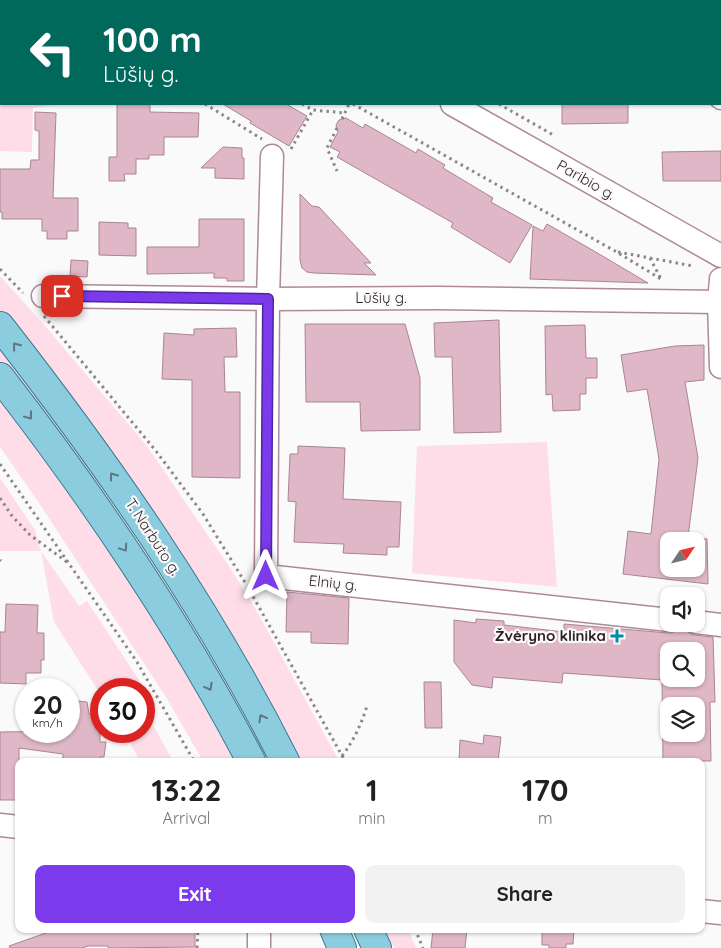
<!DOCTYPE html>
<meta charset="utf-8">
<style>
:root{--surface:#fff;--page:#f2f2f2;--text:#202124;--muted:#757577;--accent:#7c3aed}
body{margin:0;font-family:Quicksand,sans-serif;background:var(--page);color:var(--text);height:100vh;display:flex;flex-direction:column;font-size:19px;white-space:nowrap}
*{box-sizing:border-box;margin:0}
p{font-size:16px;color:var(--muted)}
.icon{flex:none;width:28px;height:28px;fill:none;stroke:currentColor;stroke-width:2;stroke-linecap:round;stroke-linejoin:round}
.map{position:relative;flex:1;overflow:hidden}
.panel{position:absolute;left:15px;top:758px;width:690px;height:175px;display:flex;flex-direction:column;background:var(--surface);border-radius:10px;box-shadow:0 1px 4px #0004}
.panel>*{flex:none}
.top-card{position:absolute;left:0px;top:0px;width:721px;height:105px;box-shadow:0 1px 4px #0004;background:#00695c;color:#fff;overflow:hidden}
.needle{width:32px;rotate:55deg}
.buttons{position:absolute;left:660px;top:532px;display:grid;gap:10px}
.buttons a{display:grid;place-items:center;width:45px;height:45px;border-radius:10px;background:var(--surface);box-shadow:0 1px 4px #0004;font-size:25px}
.speed{position:absolute;left:15px;top:678px;display:flex;gap:10px;font-size:25px;font-weight:700;text-align:center}
.speed>*{display:grid;place-content:center;width:65px;height:65px;border-radius:50%;background:var(--surface);box-shadow:0 1px 4px #0004;line-height:1}
.speed small{font-size:12px;font-weight:400}
.speed .limit{border:8px solid #d22;background:#fff;color:#111}
.pin{position:absolute;display:grid;place-items:center;width:42px;height:42px;color:#fff;margin:-21px;border-radius:10px;box-shadow:0 2px 8px #0006}
.me{position:absolute;width:55px;margin:-28px;rotate:0deg;stroke-linejoin:round;filter:drop-shadow(0 0 4px #0008)}
.turn{display:flex;align-items:center;gap:18px;height:105px;padding:0 20px;font-size:22px}
.turn .icon{width:65px;height:65px;stroke-width:2.5}
.turn b{display:block;font-size:35px;line-height:42px}
.eta{display:flex;justify-content:space-evenly;align-items:center;height:85px;text-align:center}
.eta b{font-size:30px;font-weight:700;line-height:35px}
.button{display:flex;gap:10px;margin-top:auto;padding:10px 20px}
.button a{flex:1;height:58px;border-radius:10px;background:var(--accent);color:#fff;font-size:20px;font-weight:700;line-height:58px;text-align:center}
.button a+a{background:var(--page);color:var(--text)}
.map>svg:first-child{display:block}
</style>
<div class="map">
<svg width="721" height="948" viewBox="0 0 721 948">
<rect width="100%" height="100%" fill="#fafafa"/>
<!-- green -->
<g fill="#fedde9">
<polygon points="0,45 1,104 59,104 33,108 32,152 0,151"/>
<polygon points="0,276 39,319 147,446 231,569 259,615 339,761 301,761 274,709 191,572 96,436 0,311"/>
<polygon points="0,349 39,398 110,498 175,596 226,677 272,761 262,761 49,426 0,361"/>
<polygon points="0,399 38,450 136,592 185,673 235,761 203,761 166,697 37,500 0,447"/>
<polygon points="547,442 557,587 412,573 417,446"/>
<polygon points="0,478 35,530 41,551 79,606 87,601 139,680 138,689 101,689 101,695 54,622 41,551 0,551"/>
<polygon points="144,709 173,761 140,761 123,731 144,731"/>
<polygon points="385,929 408,929 416,948 394,948"/>
</g>
<!-- building -->
<g fill="#dfb7c6" stroke="#aa8593" fill-rule="evenodd">
<polygon points="117,104 150,104 150,112 199,113 198,137 164,137 164,155 149,155 149,159 136,159 136,174 124,174 125,181 109,181 109,157 117,157"/>
<polygon points="223,104 286,104 307,116 289,146 250,123 251,121"/>
<polygon points="562,104 628,104 628,123 562,124"/>
<polygon points="35,112 56,113 53,198 78,198 78,231 67,231 67,239 47,239 47,231 42,231 42,219 2,219 2,212 0,212 0,169 30,169 31,160 39,160 39,131 35,130"/>
<polygon points="346,118 363,128 365,124 416,153 418,149 428,155 445,165 443,168 493,198 491,202 532,225 510,263 451,227 453,223 337,157 340,152 330,147 338,132 336,125 339,120"/>
<polygon points="223,147 242,148 242,158 244,158 244,179 215,178 215,168 201,168"/>
<polygon points="721,151 721,181 663,181 662,152"/>
<polygon points="300,194 312,206 319,207 371,263 364,263 376,275 313,273 307,272 302,268 300,260"/>
<polygon points="199,219 244,219 244,281 227,281 227,278 214,278 214,273 147,274 147,247 199,247"/>
<polygon points="99,222 128,223 128,228 136,228 136,256 99,255"/>
<polygon points="547,224 594,251 648,283 530,279 533,226 543,231"/>
<polygon points="71,260 88,261 87,277 70,276"/>
<polygon points="499,320 501,432 454,433 452,357 435,357 434,323"/>
<polygon points="305,324 405,324 420,378 420,430 361,431 360,402 306,402"/>
<polygon points="585,325 586,358 597,358 597,378 586,378 586,394 580,394 580,410 553,411 552,394 546,395 545,326"/>
<polygon points="236,328 237,357 224,357 225,392 240,392 240,478 192,477 192,380 162,379 164,333 194,335 194,329"/>
<path d="M704,345V380L685,382L698,458L688,537L707,539L708,584L623,574L628,531L651,534L659,459L647,389L627,392L621,355L675,346ZM669,541H696V569H669Z"/>
<polygon points="298,446 345,448 343,499 401,502 399,547 387,547 387,555 343,553 344,544 294,542 296,502 288,501 290,454 298,454"/>
<polygon points="287,592 349,598 348,644 311,643 311,632 286,632"/>
<polygon points="6,604 38,605 37,633 44,633 44,660 41,660 41,673 26,673 26,684 0,683 0,632 5,632"/>
<path d="M476,619L504,621V625L564,632V624L668,633L674,632L679,628L685,629L689,633L694,635L713,637L715,702H710L711,761H663L662,680L563,673L562,683L493,677L492,688L472,685L454,662V620L476,623ZM669,651H696V679H669ZM669,706H696V734H669Z"/>
<polygon points="424,682 441,682 442,728 425,728"/>
<polygon points="69,700 87,702 89,714 98,715 98,719 100,719 100,742 106,742 104,757 100,757 99,761 63,761 63,754 19,748 19,800 0,800 0,732 69,731"/>
<polygon points="484,735 501,737 498,761 459,761 460,740 483,744"/>
<polygon points="57,929 195,929 195,947 108,948 108,946 88,946 82,948 10,948 9,946"/>
<polygon points="433,929 467,929 465,948 431,948"/>
<polygon points="550,929 574,929 573,944 566,944 566,948 549,948 549,945 542,945 542,930 550,931"/>
</g>
<g fill="none" stroke-linecap="round" stroke-linejoin="round">
<!-- minor casing -->
<g stroke="#ae8997" stroke-width="25">
<g id="minor">
<polyline points="269,0 271,1"/>
<polyline points="576,0 578,1"/>
<polyline points="633,0 633,1"/>
<polyline points="0,30 1,30"/>
<polyline points="720,97 721,98"/>
<polyline points="452,104 721,256"/>
<polyline points="272,156 268,299 266,576 669,620"/>
<polyline points="721,279 719,302 721,367"/>
<polyline points="43,296 268,299 437,298 719,302"/>
<polyline points="696,622 721,625"/>
<polyline points="0,825 19,827"/>
<polyline points="701,911 721,913"/>
<polyline points="259,948 259,929"/>
</g>
</g>
<!-- primary casing -->
<g stroke="#39798f" stroke-width="30">
<g id="primary">
<path d="M0,326C107,463 207,606 285,761"/>
<path d="M0,377C94,498 180,625 251,761"/>
<polyline points="334,929 342,948"/>
<polyline points="368,929 377,948"/>
</g>
</g>
<!-- path -->
<g stroke="#8e8689" stroke-width="3" stroke-dasharray="2.5 4" stroke-linecap="butt">
<polyline points="124,0 126,1"/>
<polyline points="169,0 171,1"/>
<polyline points="319,0 321,1"/>
<polyline points="155,1 156,0"/>
<polyline points="205,104 262,139"/>
<polyline points="302,104 313,110 345,113"/>
<polyline points="353,104 615,251 661,279"/>
<polyline points="499,104 555,136"/>
<polyline points="342,119 349,104"/>
<polyline points="337,128 327,148 337,171"/>
<polyline points="291,149 313,110"/>
<polyline points="618,252 693,266"/>
<polyline points="650,258 661,279"/>
<polyline points="0,269 23,293"/>
<polyline points="44,316 156,451 203,514 246,584"/>
<polyline points="0,464 137,662 194,761"/>
<polyline points="0,498 12,516 30,535 67,562"/>
<polyline points="0,560 1,561"/>
<polyline points="250,591 345,761"/>
<path d="M342,756C354,740 361,725 367,706"/>
<polyline points="415,929 423,948"/>
<polyline points="197,948 198,929"/>
</g>
<!-- minor -->
<use href="#minor" stroke="#fff" stroke-width="22"/>
<!-- primary -->
<use href="#primary" stroke="#8cccdf" stroke-width="28"/>
</g>
<!-- one-way arrows -->
<defs><path id="oneway-chevron" d="M-2-3.5L2.5 0L-2 3.5" fill="none" stroke-width="1.6" stroke-linecap="round" stroke-linejoin="round" transform="scale(1.25)"/></defs>
<g stroke="#5c7682">
<use href="#oneway-chevron" transform="translate(16 346) rotate(-128)"/>
<use href="#oneway-chevron" transform="translate(29 416) rotate(53)"/>
<use href="#oneway-chevron" transform="translate(113 476) rotate(-126)"/>
<use href="#oneway-chevron" transform="translate(124 548) rotate(56)"/>
<use href="#oneway-chevron" transform="translate(209 687) rotate(61)"/>
<use href="#oneway-chevron" transform="translate(262 718) rotate(-119)"/>
</g>
<g fill="none" stroke-linecap="round" stroke-linejoin="round">
<!-- route casing -->
<g stroke="#51269a" stroke-width="12">
<polyline id="route" points="62,296 268,299 266,576"/>
</g>
<!-- route -->
<use href="#route" stroke="#7c3aed" stroke-width="9"/>
</g>
<!-- markers -->
<path fill="#008ba9" stroke="#fafafa" stroke-width="2" d="M614.5 628.5h5v5h5v5h-5v5h-5v-5h-5v-5h5z"/>
<g text-anchor="middle" stroke-width="4.5" stroke-linejoin="round" paint-order="stroke">
<!-- street labels -->
<g font-size="15" fill="#2d1f24" stroke="#fafafa">
<text transform="translate(586 180) rotate(30)" y="5">Paribio g.</text>
<text x="381" y="303">Lūšių g.</text>
<text transform="translate(153 537) rotate(57)" y="5">T. Narbuto g.</text>
<text transform="translate(333 583) rotate(6)" y="5">Elnių g.</text>
</g>
<!-- poi labels -->
<g font-size="15" font-weight="bold" fill="#2d1f24" stroke="#fafafa" text-anchor="end">
<text x="606" y="641">Žvėryno klinika</text>
</g>
</g>
</svg>
<div class="buttons">
<a><svg class="needle" viewBox="-14 -14 28 28"><path d="M0-13l5 13h-10z" fill="#e53935"/><path d="M0 13l5-13h-10z" fill="#757577"/></svg></a>
<a><svg class="icon" aria-label="sound" viewBox="0 0 24 24"><path d="M4 9h4l5-4v14l-5-4H4zM17 9q2 3 0 6"/></svg></a>
<a><svg class="icon" aria-label="search" viewBox="0 0 24 24"><circle cx="10" cy="10" r="6"/><path d="M15 15l6 6"/></svg></a>
<a><svg class="icon" aria-label="layers" viewBox="0 0 24 24"><path d="M12 4l9 5-9 5-9-5zM3 14l9 5 9-5"/></svg></a>
</div>
<div class="speed"><div>20<small>km/h</small></div><div class="limit">30</div></div>
<div class="pin" style="left:62px;top:296px;background:#d93025"><svg class="icon" aria-label="arrive" viewBox="0 0 24 24"><path d="M6 21V4h12l-3 4 3 4H6"/></svg></div>
<svg class="me" style="left:266px;top:576px" viewBox="-20 -20 40 40"><path d="M0-17L14 15 0 8-14 15z" fill="#7c3aed" stroke="#fff" stroke-width="4"/></svg>
<div class="top-card">
<div class="turn"><svg class="icon" aria-label="left" viewBox="0 0 24 24"><path d="M17 20v-9H6M10 6l-5 5 5 5"/></svg><div><b>100 m</b>Lūšių g.</div></div>
</div>
<section class="panel">
<div class="eta">
<div><b>13:22</b><p>Arrival</p></div>
<div><b>1</b><p>min</p></div>
<div><b>170</b><p>m</p></div>
</div>
<div class="button"><a>Exit</a><a>Share</a></div>
</section>
</div>
